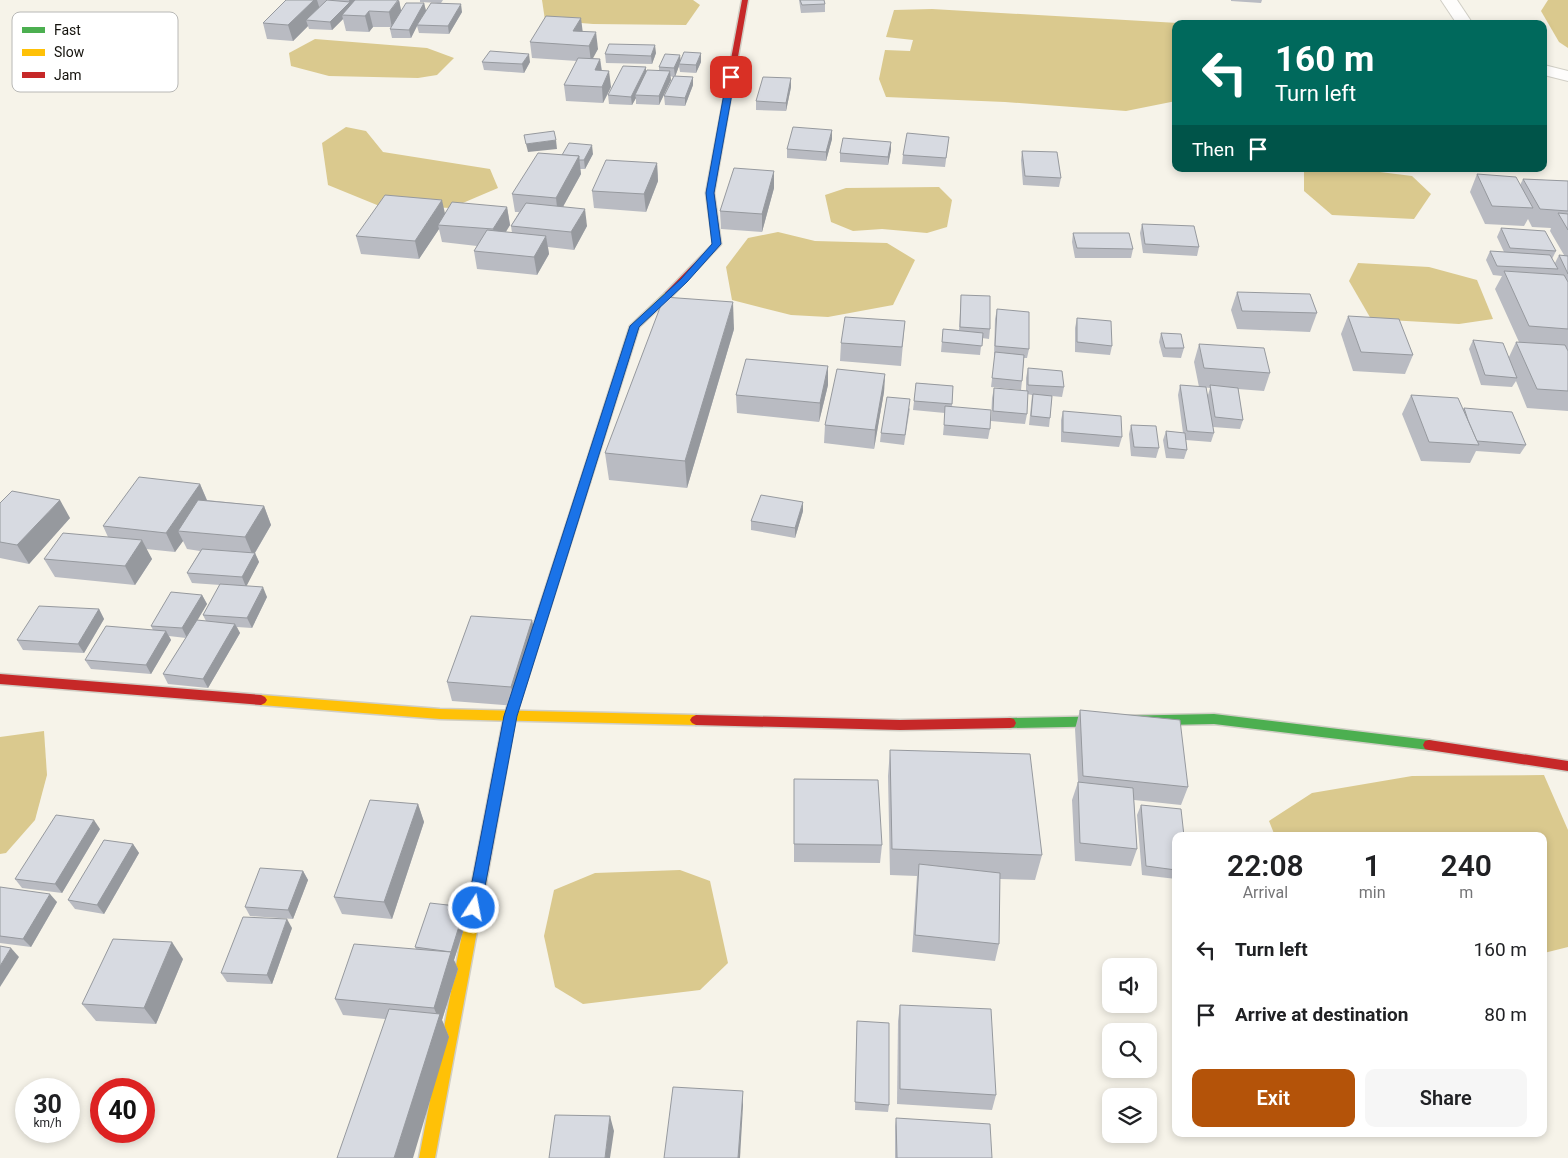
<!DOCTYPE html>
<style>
:root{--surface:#fff;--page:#f6f6f6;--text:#202124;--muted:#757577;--accent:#b45309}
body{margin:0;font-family:Roboto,sans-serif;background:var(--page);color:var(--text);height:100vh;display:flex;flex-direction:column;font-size:19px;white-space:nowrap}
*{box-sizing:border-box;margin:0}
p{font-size:16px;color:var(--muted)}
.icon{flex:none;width:28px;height:28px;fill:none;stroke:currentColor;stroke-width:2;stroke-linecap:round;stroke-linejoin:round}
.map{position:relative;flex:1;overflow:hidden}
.details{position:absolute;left:1172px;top:832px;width:375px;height:305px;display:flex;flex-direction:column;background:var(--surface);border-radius:10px;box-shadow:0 2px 8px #0003}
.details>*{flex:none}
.top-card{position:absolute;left:1172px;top:20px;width:375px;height:152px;border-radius:10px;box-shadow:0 2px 8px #0003;background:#00695c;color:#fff;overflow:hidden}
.fabs{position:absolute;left:1102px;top:958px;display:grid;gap:10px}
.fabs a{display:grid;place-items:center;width:55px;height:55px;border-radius:10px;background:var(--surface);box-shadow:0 2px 8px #0003;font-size:25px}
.speed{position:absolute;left:15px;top:1078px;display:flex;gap:10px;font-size:25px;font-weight:700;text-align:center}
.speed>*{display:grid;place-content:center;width:65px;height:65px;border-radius:50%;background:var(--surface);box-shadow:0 2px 8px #0003;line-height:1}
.speed small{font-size:12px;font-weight:400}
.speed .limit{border:8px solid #d22;background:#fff;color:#111}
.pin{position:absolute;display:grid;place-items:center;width:42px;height:42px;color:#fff;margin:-21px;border-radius:10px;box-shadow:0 2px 8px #0006}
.me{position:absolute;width:55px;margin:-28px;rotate:11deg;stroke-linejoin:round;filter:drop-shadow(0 0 4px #0008)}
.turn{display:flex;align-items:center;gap:18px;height:105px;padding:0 20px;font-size:22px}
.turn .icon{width:65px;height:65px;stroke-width:2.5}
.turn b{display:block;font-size:35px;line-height:42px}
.then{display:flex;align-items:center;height:48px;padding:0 20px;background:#0003;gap:10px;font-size:19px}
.eta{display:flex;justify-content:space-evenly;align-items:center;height:85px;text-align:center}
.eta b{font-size:30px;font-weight:600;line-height:35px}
.button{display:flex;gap:10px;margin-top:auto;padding:10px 20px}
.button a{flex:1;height:58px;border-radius:10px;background:var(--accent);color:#fff;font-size:20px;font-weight:600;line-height:58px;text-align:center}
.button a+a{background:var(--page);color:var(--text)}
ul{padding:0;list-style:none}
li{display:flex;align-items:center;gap:15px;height:65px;padding:0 20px}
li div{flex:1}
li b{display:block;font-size:19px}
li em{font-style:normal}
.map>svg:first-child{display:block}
</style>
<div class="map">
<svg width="1568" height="1158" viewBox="0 0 1568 1158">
<rect width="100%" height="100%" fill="#f6f3e9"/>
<!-- water -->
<g fill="#dac98e">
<polygon points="542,0 693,0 700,5 686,25 593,24 545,20"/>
<polygon points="1548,0 1568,0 1568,48 1559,42 1541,11"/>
<polygon points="932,9 1178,23 1176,24 1176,101 1126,111 1005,102 886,97 879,79 885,50 910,51 913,40 886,37 894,10"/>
<polygon points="315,39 427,48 454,58 437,75 418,78 329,76 291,66 289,53"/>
<polygon points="346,127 366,131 383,152 490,169 498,188 451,208 377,205 328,185 322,143"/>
<polygon points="1304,169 1356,169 1412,176 1431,194 1414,219 1332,215 1304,191"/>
<polygon points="939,187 952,200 947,227 927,233 882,229 853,231 831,222 825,195 846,188"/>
<polygon points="778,232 815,241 887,243 915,260 893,305 828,317 791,315 732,300 726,267 748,238"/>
<polygon points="1358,263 1429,267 1477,280 1493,319 1459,324 1371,319 1349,281"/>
<polygon points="44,731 47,775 35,820 6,853 0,854 0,737"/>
<polygon points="1544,775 1568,830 1568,947 1544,953 1544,836 1275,836 1269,821 1312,793 1412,776"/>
<polygon points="680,870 710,881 728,963 700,990 583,1004 555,987 544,936 554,890 595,873"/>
</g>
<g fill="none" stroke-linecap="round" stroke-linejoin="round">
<!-- street casing -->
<g stroke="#d0cec5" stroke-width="2">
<g id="street">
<polygon points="1441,0 1457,0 1473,24 1457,24"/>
<polygon points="1544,65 1568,71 1568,81 1544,75"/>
</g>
</g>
<!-- fast casing -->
<g stroke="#d0cec5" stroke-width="3">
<polygon id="fast" points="1214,714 1429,740 1433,741 1435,745 1433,749 1429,750 1214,724 1010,728 1006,727 1004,723 1006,719 1010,718"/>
</g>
<!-- slow casing -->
<g stroke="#d0cec5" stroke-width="3">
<g id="slow">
<polygon points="668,292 671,293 671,297 639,327 590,482 589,484 581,484 580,482 630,326 665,293"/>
<polygon points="261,695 440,709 696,715 700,717 702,720 700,723 696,725 440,719 261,705 257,703 255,700 257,697"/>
<polygon points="481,866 486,868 488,872 435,1158 419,1158 474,872 476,868"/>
</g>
</g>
<!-- jam casing -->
<g stroke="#d0cec5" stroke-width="3">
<g id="jam">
<polygon points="742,0 748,0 714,193 721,244 671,297 665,297 665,293 713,244 706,193"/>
<polygon points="585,479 590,482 516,716 488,872 486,876 481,878 476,876 474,872 504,716 580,482"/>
<polygon points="0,674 261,695 265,697 267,700 265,703 261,705 0,684"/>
<polygon points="696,715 900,720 1010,718 1014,719 1016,723 1014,727 1010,728 900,730 696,725 692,723 690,720 692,717"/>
<polygon points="1429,740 1568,761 1568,771 1429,750 1425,749 1423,745 1425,741"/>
</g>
</g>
<!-- street -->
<use href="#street" fill="#fefdfc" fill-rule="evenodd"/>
<!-- fast -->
<use href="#fast" fill="#4caf50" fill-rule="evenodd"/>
<!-- slow -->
<use href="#slow" fill="#ffc107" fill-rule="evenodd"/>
<!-- jam -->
<use href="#jam" fill="#c62828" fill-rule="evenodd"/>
</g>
<!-- wall -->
<g fill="#b9bbc2" fill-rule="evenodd">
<polygon points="286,0 399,0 401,11 424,3 426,11 438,3 420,2 420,0 443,0 441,3 462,12 449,34 419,33 417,26 411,38 392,38 390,29 391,27 373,27 369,32 346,31 343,19 332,30 309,29 308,26 293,41 267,39 263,23"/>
<polygon points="799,0 824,0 825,4 825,12 801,13"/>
<polygon points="1231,0 1262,0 1261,3 1231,1"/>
<polygon points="582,32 598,49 592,58 600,59 602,70 611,87 603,103 566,101 564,85 577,61 532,58 530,42"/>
<polygon points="656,53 652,64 606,63 605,54"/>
<polygon points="680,61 701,62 696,73 680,72 679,66 675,76 693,77 693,85 685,106 665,105 664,96 673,77 670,76 671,80 659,105 636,104 636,98 632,105 609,104 608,95 646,72 659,71 659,67"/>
<polygon points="482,62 530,62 524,73 484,70"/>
<polygon points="791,78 791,87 786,111 756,110 756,101"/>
<polygon points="832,130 832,139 826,161 787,158 787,149"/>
<polygon points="891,142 891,150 888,165 840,162 840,153"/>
<polygon points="948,145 945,167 902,164 903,155"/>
<polygon points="1022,151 1061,178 1059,187 1023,185 1021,160"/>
<polygon points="593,154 585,169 580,169 581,174 563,206 587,226 574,250 548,247 549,254 537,275 477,269 474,251 477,246 442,242 439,229 419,259 361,254 356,236 445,213 507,207 510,225 505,232 512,233 511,226 519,212 515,212 512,194 562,155"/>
<polygon points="657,163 658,181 646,212 594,208 592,191"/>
<polygon points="774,171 774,188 762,232 721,229 720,211"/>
<polygon points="1477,174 1520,185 1523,179 1568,181 1568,411 1527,408 1516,381 1512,387 1481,385 1469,349 1473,340 1509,357 1516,342 1519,342 1495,289 1502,276 1493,275 1486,260 1490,251 1504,252 1497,237 1501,228 1556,251 1552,259 1555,263 1559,255 1564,255 1550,231 1551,228 1532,227 1528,219 1524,226 1485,224 1470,192"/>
<polygon points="1142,224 1199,247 1197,256 1143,253 1140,233"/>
<polygon points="1073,233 1133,249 1131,258 1075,258 1072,242"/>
<polygon points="1237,292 1317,313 1310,332 1237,329 1231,310"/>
<polygon points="961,295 990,329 989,339 982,338 980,355 941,352 943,329 959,330"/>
<polygon points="997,309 1029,349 1027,358 1024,358 1022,381 1021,390 991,387 995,355 994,355 995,319"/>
<polygon points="1348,316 1413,355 1405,374 1353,371 1341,334"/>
<polygon points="1077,318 1112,346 1110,355 1075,352 1075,328"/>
<polygon points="905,321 901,366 840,361 841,343"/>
<polygon points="734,329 687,488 609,480 605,453"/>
<polygon points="1161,333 1184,348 1181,358 1163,357 1159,342"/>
<path d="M1199,344L1270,373L1264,391L1238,389L1243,420L1240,429L1213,427L1214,433L1211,442L1186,440L1187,450L1184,459L1166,458L1163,440L1166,431L1183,433L1178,395L1180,385L1199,387L1194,362ZM1202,387L1210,388L1208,395Z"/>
<polygon points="828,366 828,385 819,422 737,413 736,395"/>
<polygon points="1028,368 1064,387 1062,397 1052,396 1050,418 1049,427 1029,425 1032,395 1027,394 1027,414 1025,424 991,421 992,398 994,388 1026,391 1026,378"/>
<polygon points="885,374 884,392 874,449 824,443 825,425"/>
<polygon points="916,383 953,386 952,407 990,429 988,439 943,435 945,413 913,410"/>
<polygon points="1411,395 1463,409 1464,408 1526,445 1520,454 1476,451 1470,463 1421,461 1402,414"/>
<polygon points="910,408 904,445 880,442 881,433"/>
<polygon points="1063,411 1122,437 1119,447 1061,442 1061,420"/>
<polygon points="1131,425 1159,448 1156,458 1131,456 1129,434"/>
<polygon points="200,484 207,500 264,506 271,525 255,553 259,562 246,586 267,597 252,628 237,627 240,633 208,688 168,684 163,674 186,638 169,636 171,640 151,674 91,669 85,660 153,630 151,626 202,595 207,604 197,620 206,621 203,615 220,585 192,583 187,573 200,551 187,549 183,541 175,552 146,549 152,559 135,585 55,577 44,559 108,537 103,526"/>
<polygon points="0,503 70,518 29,564 0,558"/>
<polygon points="803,511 795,538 751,530 751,521"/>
<polygon points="99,609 104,619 84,653 23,650 17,640"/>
<polygon points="532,620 536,639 515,706 452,701 447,682"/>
<polygon points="1080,710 1188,787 1181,805 1134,800 1137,849 1131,866 1075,861 1072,800 1078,782 1075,729"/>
<polygon points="890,750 1042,855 1035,880 1000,879 999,944 995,961 912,952 917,876 890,875 888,776"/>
<polygon points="794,779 882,845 880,863 794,862"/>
<polygon points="418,804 424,822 392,919 342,914 334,897"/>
<polygon points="1141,805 1176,836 1176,879 1142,875 1137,815"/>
<polygon points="100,829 62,893 22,888 15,879"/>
<polygon points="133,844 139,853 104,914 75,909 68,900"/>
<polygon points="303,871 308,880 293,919 250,916 245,907"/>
<polygon points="0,887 57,902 31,947 0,943"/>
<polygon points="468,916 454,960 458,969 442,1020 449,1037 385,1019 343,1015 335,999 416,949 415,947"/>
<polygon points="292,928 272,984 227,982 221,973"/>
<polygon points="183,959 156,1024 96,1021 82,1004"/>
<polygon points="900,1005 996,1095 992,1110 897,1104 898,1021"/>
<polygon points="857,1021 889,1105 888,1112 855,1110"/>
<polygon points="896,1118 992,1158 895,1158 895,1126"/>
</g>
<!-- shaded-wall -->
<g fill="#96999e">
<polygon points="314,0 317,0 321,13 306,20 308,26 293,41 288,25"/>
<polygon points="349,0 357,0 351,8"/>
<polygon points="399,0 402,15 392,28 389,12"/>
<polygon points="350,2 351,10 342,15 343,19 332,30 330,22"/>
<polygon points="424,3 426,11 417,25 417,26 411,38 409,30"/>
<polygon points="461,4 462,12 449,34 448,26"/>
<polygon points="369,11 373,27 369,32 365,16"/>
<polygon points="581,18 583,34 573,31"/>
<polygon points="596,32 598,49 591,62 589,46"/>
<polygon points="655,45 656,53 652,64 651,56"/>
<polygon points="701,53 701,62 696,73 696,65"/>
<polygon points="529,54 530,62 524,73 522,64"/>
<polygon points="680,55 681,63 679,64 679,66 675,77 674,68"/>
<polygon points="600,59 602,75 595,70"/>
<polygon points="646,67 646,76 635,95 636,98 632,105 631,97"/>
<polygon points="609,71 611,87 603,103 602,87"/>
<polygon points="670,71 671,80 659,105 659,96"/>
<polygon points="693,77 693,85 685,106 685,98"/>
<polygon points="791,78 791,87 786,111 786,103"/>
<polygon points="832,130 832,139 826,161 826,152"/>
<polygon points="556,140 557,149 528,152 526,144"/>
<polygon points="891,142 891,150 888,165 888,157"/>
<polygon points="592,145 593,154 585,169 584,160"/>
<polygon points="579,156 581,174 558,216 556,198"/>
<polygon points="657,163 658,181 646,212 644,194"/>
<polygon points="774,171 774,188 762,232 762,214"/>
<polygon points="442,200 446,218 438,225 439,229 419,259 415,241"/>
<polygon points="507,207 510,225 497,247 493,229"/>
<polygon points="585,209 587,226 574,250 571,232"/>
<polygon points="546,236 549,254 537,275 534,257"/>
<polygon points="733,302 734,329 687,488 685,461"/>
<polygon points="828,366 828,385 819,422 820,403"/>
<polygon points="885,374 884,392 874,449 875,430"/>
<polygon points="200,484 208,503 178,531 183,541 175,552 166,533"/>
<polygon points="60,500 70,518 29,564 17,545"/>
<polygon points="803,502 803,511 795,538 795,528"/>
<polygon points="264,506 271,525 253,556 245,537"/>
<polygon points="142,540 152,559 135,585 125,566"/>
<polygon points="255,553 259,562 246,587 242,577"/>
<polygon points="263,587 267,597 252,628 247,618"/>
<polygon points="202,595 207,604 187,638 182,628"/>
<polygon points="99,609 104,619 84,653 78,644"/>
<polygon points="532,620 536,639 515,706 511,687"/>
<polygon points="235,624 240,633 208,688 203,679"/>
<polygon points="166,631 171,640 151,674 146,665"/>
<polygon points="418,804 424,822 392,919 384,902"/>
<polygon points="94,820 100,829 62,893 55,884"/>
<polygon points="133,844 139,853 104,914 97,905"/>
<polygon points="303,871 308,880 293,919 288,910"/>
<polygon points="50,894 57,902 31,947 23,939"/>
<polygon points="465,907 468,916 454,960 458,969 442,1020 449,1037 413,1158 394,1158 438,1018 434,1008 451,952"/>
<polygon points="287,919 292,928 272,984 267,975"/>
<polygon points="172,942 183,959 156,1024 144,1008"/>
<polygon points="11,948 19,957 0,987 0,966"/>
<polygon points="743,1091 743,1106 740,1158 738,1158"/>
<polygon points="610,1116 614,1131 610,1158 605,1158"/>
</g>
<!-- building -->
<g fill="#d7dae1" stroke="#96999e">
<polygon points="286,0 314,0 288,25 263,23"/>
<polygon points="327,0 350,2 330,22 306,20"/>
<polygon points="355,0 398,0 389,12 369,11 365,16 342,15"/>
<polygon points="800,0 824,0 825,4 802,5"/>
<polygon points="406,3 424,3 409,30 390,29"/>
<polygon points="431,3 461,4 448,26 417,25"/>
<polygon points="546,16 581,18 573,31 596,32 589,46 530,42"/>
<polygon points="609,44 655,45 651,56 605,54"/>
<polygon points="490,51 529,54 522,64 482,62"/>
<polygon points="684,52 701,53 696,65 679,64"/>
<polygon points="665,54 680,55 674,68 659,67"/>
<polygon points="578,58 600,59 595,70 609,71 602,87 564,85"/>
<polygon points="623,66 646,67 631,97 608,95"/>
<polygon points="647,70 670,71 659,96 635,95"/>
<polygon points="674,76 693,77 685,98 664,96"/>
<polygon points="763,77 791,78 786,103 756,101"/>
<polygon points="793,127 832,130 826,152 787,149"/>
<polygon points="554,131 556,140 526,144 524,135"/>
<polygon points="907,133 949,137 946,158 903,155"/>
<polygon points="843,138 891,142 888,157 840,153"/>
<polygon points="569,143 592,145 584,160 579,160 579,156 562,155"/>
<polygon points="1022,151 1057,152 1061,178 1025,176"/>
<polygon points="538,153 579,156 556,198 512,194"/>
<polygon points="606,160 657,163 644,194 592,191"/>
<polygon points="734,168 774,171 762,214 720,211"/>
<polygon points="1477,174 1516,177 1533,208 1492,206"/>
<polygon points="1523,179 1568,181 1568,211 1540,209"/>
<polygon points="385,195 442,200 415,241 356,236"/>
<polygon points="452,202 507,207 493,229 438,225"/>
<polygon points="526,203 585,209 571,232 511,226"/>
<polygon points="1558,213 1568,214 1568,230"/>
<polygon points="1142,224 1194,226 1199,247 1145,244"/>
<polygon points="1501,228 1545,231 1556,251 1510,248"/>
<polygon points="487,230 546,236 534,257 474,251"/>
<polygon points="1073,233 1129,233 1133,249 1077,248"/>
<polygon points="1490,251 1550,255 1558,269 1497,266"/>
<polygon points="1559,255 1568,256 1568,274"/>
<polygon points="1504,271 1564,275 1568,282 1568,329 1529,326"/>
<polygon points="1237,292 1310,294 1317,313 1242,311"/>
<polygon points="961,295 990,296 990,329 960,327"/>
<polygon points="664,297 733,302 685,461 605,453"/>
<polygon points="997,309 1029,312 1029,349 995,346"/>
<polygon points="1348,316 1399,319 1413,355 1361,352"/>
<polygon points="845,317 905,321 902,347 841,343"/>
<polygon points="1077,318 1111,321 1112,346 1077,342"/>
<polygon points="943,329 983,333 982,346 942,342"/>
<polygon points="1161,333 1181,334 1184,348 1165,348"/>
<polygon points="1473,340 1503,343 1517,378 1485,375"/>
<polygon points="1516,342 1565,345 1568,351 1568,391 1537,389"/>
<polygon points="1199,344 1264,348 1270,373 1204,368"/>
<polygon points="995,352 1024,355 1022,381 992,378"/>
<polygon points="746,359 828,366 820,403 736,395"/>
<polygon points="1028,368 1062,371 1064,387 1028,385"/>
<polygon points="837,369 885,374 875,430 825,425"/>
<polygon points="916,383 953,386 952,404 914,401"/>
<polygon points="1180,385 1206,387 1214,433 1187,431"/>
<polygon points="1210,385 1238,388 1243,420 1215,417"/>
<polygon points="994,388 1028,391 1027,414 993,411"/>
<polygon points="1033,394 1052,396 1050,418 1031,416"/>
<polygon points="1411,395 1458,398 1479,445 1429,442"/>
<polygon points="887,397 910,399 905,435 881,433"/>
<polygon points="945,406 991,410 990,429 944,425"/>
<polygon points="1464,408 1512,412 1526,445 1477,441 1468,420"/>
<polygon points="1063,411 1121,416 1122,437 1063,432"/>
<polygon points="1131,425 1156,426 1159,448 1134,447"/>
<polygon points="1166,431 1185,433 1187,450 1168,448"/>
<polygon points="139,477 200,484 166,533 103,526"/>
<polygon points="12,491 60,500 17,545 0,542 0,503"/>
<polygon points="761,495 803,502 795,528 751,521"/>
<polygon points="198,500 264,506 245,537 178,531"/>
<polygon points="63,533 142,540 125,566 44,559"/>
<polygon points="202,549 255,553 242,577 187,573"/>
<polygon points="220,584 263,587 247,618 203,615"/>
<polygon points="171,592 202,595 182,628 151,626"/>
<polygon points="39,606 99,609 78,644 17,640"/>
<polygon points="471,616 532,620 511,687 447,682"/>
<polygon points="197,620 235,624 203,679 163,674"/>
<polygon points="106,626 166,631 146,665 85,660"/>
<polygon points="1080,710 1180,720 1188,787 1083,776"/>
<polygon points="890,750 1030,754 1042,855 892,849"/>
<polygon points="794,779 878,780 882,845 794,844"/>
<polygon points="1078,782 1133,788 1137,849 1080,843"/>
<polygon points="370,800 418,804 384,902 334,897"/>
<polygon points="1141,805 1181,809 1184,836 1176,836 1176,870 1146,866"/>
<polygon points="56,815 94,820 55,884 15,879"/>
<polygon points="104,840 133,844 97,905 68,900"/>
<polygon points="919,864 1000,873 999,944 915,935"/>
<polygon points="260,868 303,871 288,910 245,907"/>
<polygon points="0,887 50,894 23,939 0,936"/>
<polygon points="430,903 465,907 451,952 415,947"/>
<polygon points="243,917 287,919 267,975 221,973"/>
<polygon points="113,939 172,942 144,1008 82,1004"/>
<polygon points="354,944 451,952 434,1008 335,999"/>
<polygon points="0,946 11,948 0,966"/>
<polygon points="900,1005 991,1009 996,1095 900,1089"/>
<polygon points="389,1009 440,1014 394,1158 337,1158"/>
<polygon points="857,1021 889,1023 889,1105 855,1102"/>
<polygon points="673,1087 743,1091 738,1158 664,1158"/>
<polygon points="555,1115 610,1116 605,1158 549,1158"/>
<polygon points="896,1118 990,1124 992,1158 897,1158"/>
</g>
<!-- route -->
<polygon fill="#1a73e8" stroke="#114b97" points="731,75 735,77 714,193 721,244 687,282 639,327 517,716 481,908 479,913 474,915 469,913 467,908 504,716 630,326 681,279 712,244 706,193 727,77"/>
<!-- legend -->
<rect x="12" y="12" width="166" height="80" rx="8" fill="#fff" stroke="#b8b8b6" stroke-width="1"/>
<rect x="22" y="27" width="23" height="6" fill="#4caf50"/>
<rect x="22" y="49" width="23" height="7" fill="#ffc107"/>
<rect x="22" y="72" width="23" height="6" fill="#c62828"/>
<g font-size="14" fill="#13110b">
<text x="54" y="35">Fast</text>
<text x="54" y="57">Slow</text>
<text x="54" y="80">Jam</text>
</g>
</svg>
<div class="fabs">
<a><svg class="icon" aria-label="sound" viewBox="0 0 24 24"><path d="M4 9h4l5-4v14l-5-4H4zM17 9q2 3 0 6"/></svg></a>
<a><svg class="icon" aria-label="search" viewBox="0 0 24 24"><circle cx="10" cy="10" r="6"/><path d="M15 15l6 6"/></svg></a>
<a><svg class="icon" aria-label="layers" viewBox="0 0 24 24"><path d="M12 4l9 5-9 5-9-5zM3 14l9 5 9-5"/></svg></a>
</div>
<div class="speed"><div>30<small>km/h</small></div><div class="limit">40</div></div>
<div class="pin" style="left:731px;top:77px;background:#d93025"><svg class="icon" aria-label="arrive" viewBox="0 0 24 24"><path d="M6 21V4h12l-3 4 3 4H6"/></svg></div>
<svg class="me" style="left:474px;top:908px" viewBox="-20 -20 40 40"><circle r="17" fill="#1a73e8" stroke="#fff" stroke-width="3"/><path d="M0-11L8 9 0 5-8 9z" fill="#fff"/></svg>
<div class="top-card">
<div class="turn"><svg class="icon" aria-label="left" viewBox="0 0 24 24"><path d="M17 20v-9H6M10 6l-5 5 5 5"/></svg><div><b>160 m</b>Turn left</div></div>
<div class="then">Then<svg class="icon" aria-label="arrive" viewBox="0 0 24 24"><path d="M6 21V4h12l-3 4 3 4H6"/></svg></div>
</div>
<section class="details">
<div class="eta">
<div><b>22:08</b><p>Arrival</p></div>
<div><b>1</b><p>min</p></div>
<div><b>240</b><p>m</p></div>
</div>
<ul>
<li><svg class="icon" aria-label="left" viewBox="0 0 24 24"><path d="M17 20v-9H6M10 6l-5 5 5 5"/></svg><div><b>Turn left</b></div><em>160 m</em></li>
<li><svg class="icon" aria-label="arrive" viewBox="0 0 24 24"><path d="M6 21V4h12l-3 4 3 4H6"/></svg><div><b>Arrive at destination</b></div><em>80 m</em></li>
</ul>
<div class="button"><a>Exit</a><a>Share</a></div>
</section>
</div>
